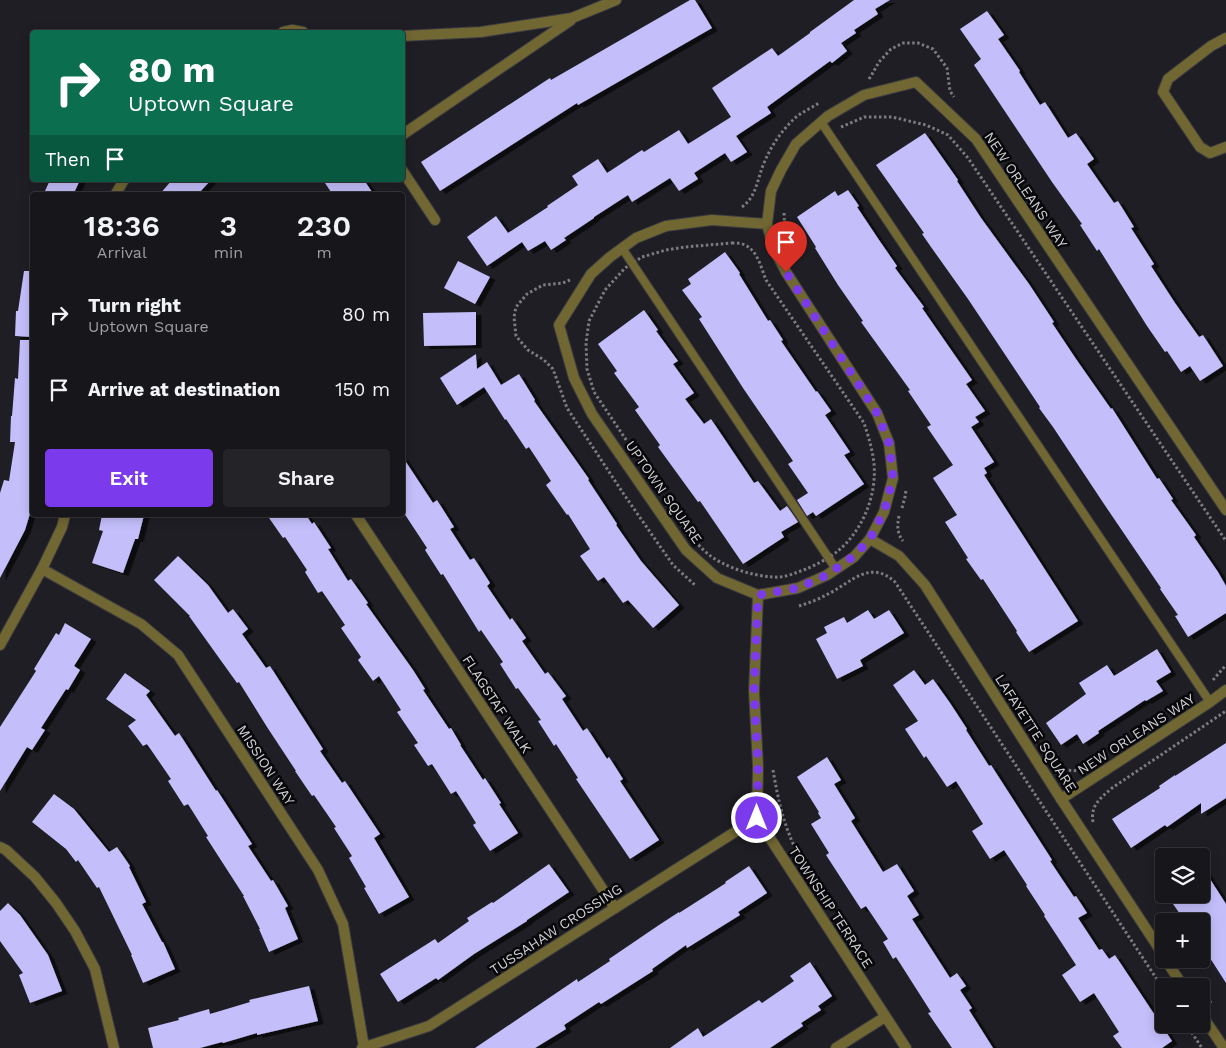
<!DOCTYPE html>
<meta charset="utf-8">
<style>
:root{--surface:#16161b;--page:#232328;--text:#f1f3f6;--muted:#9e9fa3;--line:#35353a;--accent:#7c3aed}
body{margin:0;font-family:"Work Sans",sans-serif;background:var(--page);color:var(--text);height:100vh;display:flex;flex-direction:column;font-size:19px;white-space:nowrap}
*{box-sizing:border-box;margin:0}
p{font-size:16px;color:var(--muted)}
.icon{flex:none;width:28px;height:28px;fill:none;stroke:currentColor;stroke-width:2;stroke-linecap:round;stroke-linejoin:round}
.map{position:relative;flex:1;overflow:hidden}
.sheet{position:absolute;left:30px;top:192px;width:375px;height:325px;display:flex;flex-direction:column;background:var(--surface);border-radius:5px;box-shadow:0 2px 12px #0003,0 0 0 1px var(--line)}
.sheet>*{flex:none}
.hud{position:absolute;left:30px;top:30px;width:375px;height:152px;border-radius:5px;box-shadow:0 2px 12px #0003,0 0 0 1px var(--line);background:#0b6e4f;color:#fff;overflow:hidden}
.fabs{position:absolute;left:1155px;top:848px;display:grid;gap:10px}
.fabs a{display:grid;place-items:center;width:55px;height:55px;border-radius:5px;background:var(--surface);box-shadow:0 2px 12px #0003,0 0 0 1px var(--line);font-size:25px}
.pin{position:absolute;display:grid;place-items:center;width:42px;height:42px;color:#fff;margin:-51px -21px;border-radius:50% 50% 50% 0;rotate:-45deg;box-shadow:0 0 5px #0007}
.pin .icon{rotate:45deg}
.me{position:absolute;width:55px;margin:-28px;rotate:0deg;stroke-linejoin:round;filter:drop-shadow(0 0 4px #0008)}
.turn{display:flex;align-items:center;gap:18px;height:105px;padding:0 15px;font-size:22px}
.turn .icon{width:65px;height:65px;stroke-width:2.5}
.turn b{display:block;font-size:35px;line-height:42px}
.then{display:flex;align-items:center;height:48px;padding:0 15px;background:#0003;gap:10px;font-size:19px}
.eta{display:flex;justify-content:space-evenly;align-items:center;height:85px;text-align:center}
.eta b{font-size:30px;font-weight:600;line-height:35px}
.cta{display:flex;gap:10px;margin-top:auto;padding:10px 15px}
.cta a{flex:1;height:58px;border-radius:5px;background:var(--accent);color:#fff;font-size:20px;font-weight:600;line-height:58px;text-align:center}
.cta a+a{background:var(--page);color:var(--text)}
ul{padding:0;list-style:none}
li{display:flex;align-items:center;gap:15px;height:75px;padding:0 15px}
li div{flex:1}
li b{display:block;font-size:19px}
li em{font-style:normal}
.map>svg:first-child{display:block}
</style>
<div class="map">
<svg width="1226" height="1048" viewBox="0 0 1226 1048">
<defs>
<filter id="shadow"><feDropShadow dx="5.5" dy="3" stdDeviation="0" flood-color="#0009"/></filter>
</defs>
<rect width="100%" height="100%" fill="#1e1e24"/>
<!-- building -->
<g fill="#c4bffb" filter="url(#shadow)">
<polygon points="690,0 695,0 712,28 578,105 577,103 440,191 421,162 550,78 551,80"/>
<polygon points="854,0 890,0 875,9 878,14 854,30 856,33 841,43 847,51 832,63 830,61 767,107 771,113 736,136 747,152 731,162 725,153 694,173 698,179 679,191 670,178 632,202 628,195 594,217 594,218 564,238 566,240 551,250 545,241 528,251 522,242 487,266 467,237 496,216 508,233 548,207 547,206 578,185 572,176 598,159 607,173 642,150 644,152 679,130 688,144 731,117 712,88 772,48 778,56 810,33 810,32"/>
<polygon points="987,11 1004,35 998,39 1020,71 1019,72 1040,105 1045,102 1068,138 1076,133 1094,159 1087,164 1114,203 1118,201 1134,227 1131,228 1154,264 1151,266 1175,303 1199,337 1203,335 1223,366 1200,381 1190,366 1181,372 1167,351 1165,352 1147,326 1099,249 1097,251 1080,225 1082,224 1052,182 974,65 981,59 960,29"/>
<polygon points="925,133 958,180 957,181 981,218 1029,284 1054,322 1052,323 1076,359 1111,409 1112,408 1157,479 1159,478 1173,499 1171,500 1196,535 1194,537 1218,572 1226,586 1226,613 1188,637 1175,616 1178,615 1160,589 1161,588 1104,504 1053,427 1039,408 1040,407 968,299 931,247 922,234 924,233 876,165"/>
<polygon points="50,180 80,180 73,195 54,195 45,191"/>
<polygon points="172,180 211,180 197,195 159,195"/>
<polygon points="323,180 364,180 374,195 333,195"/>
<polygon points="848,190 859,206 857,207 879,240 897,266 895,268 924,307 922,308 972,380 966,384 985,411 975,417 979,422 971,427 994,462 984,468 987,473 984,475 1078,621 1029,652 1016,632 1017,631 983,579 981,580 966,559 968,558 945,522 957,515 933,478 953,465 927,427 931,425 908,391 910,390 861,322 863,321 838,285 815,248 816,247 797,217 835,191 838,196"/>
<polygon points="725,252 740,273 739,274 768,321 770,320 783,340 781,341 816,392 817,391 831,411 825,415 850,452 844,455 864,484 816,516 813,512 807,516 797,500 808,493 788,464 793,461 743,388 699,319 702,317 682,290 691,284 688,279"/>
<polygon points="458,261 490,277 475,304 444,288"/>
<polygon points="24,271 32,271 32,337 15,336 16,311 18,311"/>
<polygon points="644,310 658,330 656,331 678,361 673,364 694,393 685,399 704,424 711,419 754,483 758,481 780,511 787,506 798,522 781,532 784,537 743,564 700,501 698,502 658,447 660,445 635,410 639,407 614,373 617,371 598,344"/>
<polygon points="476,312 476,345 424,346 423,313"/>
<polygon points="20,340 32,340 32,507 25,530 0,578 0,493 4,480 9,481 15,442 10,442 11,416 12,416 15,378 18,379"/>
<polygon points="476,354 477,369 487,362 501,385 519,374 535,400 534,401 589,479 588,480 617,524 616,525 641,561 679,605 653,628 628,600 623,603 604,577 598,581 580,556 590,549 568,514 567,515 546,485 551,481 529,447 526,449 506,419 505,420 484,387 457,405 440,378"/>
<polygon points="402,456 433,503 437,500 454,527 450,529 470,560 474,558 490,583 487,586 510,620 512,618 526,638 522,641 545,674 548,672 566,696 562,699 583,731 587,728 607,759 609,757 623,779 620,781 659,840 630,859 576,779 578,778 556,744 554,746 538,721 541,720 518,688 516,689 500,664 503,662 481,630 479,632 443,574 441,575 425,550 427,548 402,510"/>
<polygon points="102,515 144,515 138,539 135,539 123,573 92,563 103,531 99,530"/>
<polygon points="267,515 306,515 312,524 314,522 331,548 328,549 348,581 351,579 368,603 366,604 413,670 425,689 423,690 449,729 451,728 461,745 460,745 483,780 485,778 501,803 499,804 518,833 490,851 473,825 476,823 456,791 451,794 432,764 428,766 414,745 418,743 397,712 401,710 379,676 373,681 358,660 361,657 341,628 345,625 322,591 318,593 305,572 307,570 285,537 283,538"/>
<polygon points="178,556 208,585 228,613 233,609 248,629 242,634 266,668 270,666 323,749 320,751 342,783 345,781 380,834 374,838 409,897 379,914 364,888 366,887 349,858 352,856 334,828 336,827 314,795 312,796 295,771 296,771 267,727 239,682 237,683 189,616 190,616 154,580"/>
<polygon points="868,610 874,619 889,610 904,633 860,660 863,666 837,679 816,639 827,633 824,627 844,617 847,623"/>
<polygon points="65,623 91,639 74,666 80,670 68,690 66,689 41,728 45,730 32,750 27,747 0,791 0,727 36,671 34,669 56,633 59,635"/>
<polygon points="1157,649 1171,672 1156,681 1163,691 1146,701 1145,700 1098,731 1099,733 1083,744 1077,734 1061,745 1046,723 1086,694 1079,683 1107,665 1114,676"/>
<polygon points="914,670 925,685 933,679 950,703 967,729 966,730 989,766 991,765 1052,860 1050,861 1074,897 1076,896 1087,913 1078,918 1099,950 1102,949 1109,959 1115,955 1172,1041 1162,1048 1122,1048 1113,1036 1119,1032 1094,993 1080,1002 1062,975 1076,965 1044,916 1045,915 1026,886 1027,885 1004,850 990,859 972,831 983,824 956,781 947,787 926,756 924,758 905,729 918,721 893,685"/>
<polygon points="125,673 150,691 146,695 175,736 179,733 216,791 217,790 252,844 248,846 271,881 273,880 288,906 285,908 298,939 269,952 259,929 260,929 243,896 244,896 206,837 208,836 188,804 184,806 168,781 171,779 147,744 143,746 128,726 136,720 106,699"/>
<polygon points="1226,743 1226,798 1201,814 1201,803 1167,827 1165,825 1131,848 1112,819 1160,788 1159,786 1175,775 1175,776"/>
<polygon points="827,757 841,780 834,784 855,818 851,821 883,872 897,864 914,891 907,896 919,915 912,919 950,978 957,973 966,986 960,990 972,1008 969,1010 993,1048 952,1048 928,1013 931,1012 896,957 893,959 883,942 888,939 866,906 861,909 826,855 829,853 811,824 821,818 818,813 819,812 797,777"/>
<polygon points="54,794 74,809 109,852 117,847 130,866 129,867 146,902 142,904 162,942 163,942 175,969 143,983 131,955 132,955 99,887 97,888 78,860 76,862 66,849 32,822"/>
<polygon points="549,864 569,892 527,920 527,921 474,954 438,980 436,978 398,1002 380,974 435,939 438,943 469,921 467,918 492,902 493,903"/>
<polygon points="1201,865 1226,904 1226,983 1201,944 1201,921 1194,921 1188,913 1182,917 1171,901 1181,894 1201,894"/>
<polygon points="749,866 767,893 738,912 740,915 687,948 686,945 652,969 653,971 601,1004 599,1002 564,1025 566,1029 535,1048 475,1048 577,979 578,982 610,961 609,959 659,925 679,912 679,913 726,883 725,882"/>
<polygon points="8,903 20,915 48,955 62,991 30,1003 19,975 23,973 0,941 0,911"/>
<polygon points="810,962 832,996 818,1006 821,1010 801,1023 803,1026 770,1048 670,1048 698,1028 703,1037 759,1000 762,1003 794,981 790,976"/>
<polygon points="309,986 318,1021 257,1035 257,1033 223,1043 222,1042 200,1048 153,1048 148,1028 179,1020 178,1018 209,1009 210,1014 250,1002 249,1000"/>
</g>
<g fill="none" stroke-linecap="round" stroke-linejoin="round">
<!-- lane casing -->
<g stroke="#3b3b40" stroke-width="10">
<g id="lane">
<polyline points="821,122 1210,702"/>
<polyline points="622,248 836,569"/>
</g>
</g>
<!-- street casing -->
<g stroke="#3b3b40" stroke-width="12">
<g id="street">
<polyline points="283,32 292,30 303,32"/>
<polyline points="402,36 481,32 572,18 616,0"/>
<polyline points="1226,38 1211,46 1168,79 1163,92 1200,147 1210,153 1226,147"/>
<polyline points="402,135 571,20"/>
<polyline points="402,170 435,220"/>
<polyline points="115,195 124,180"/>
<polygon points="712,220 767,224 773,247 786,272 877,413 889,443 893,478 884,512 870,539 854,557 827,575 798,588 758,595 717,578 686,550 592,414 574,378 559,325 591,274 610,257 636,238 666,226"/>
<polyline points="767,224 771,191 781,170 796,144 828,116 864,95 916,82 976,139 1226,510"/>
<polyline points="356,515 615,908"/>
<polyline points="870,539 899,556 925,585 1061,799 1164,956"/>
<polyline points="42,569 141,624 178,655 318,870 343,924 364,1047"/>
<polyline points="758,595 754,691 758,766 757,818 906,1048"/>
<polyline points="0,645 42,569 62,527 65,515"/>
<polyline points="1061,799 1210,702 1226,690"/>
<polyline points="0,847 6,850 35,877 56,903 75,931 95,969 114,1048"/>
<polyline points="1165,959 1183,986"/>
<polyline points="1201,1014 1224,1048"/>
<polyline points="362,1048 429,1026 757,818"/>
<polyline points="836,1048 885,1017"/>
</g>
</g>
<!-- path -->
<g stroke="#7b7b80" stroke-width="3" stroke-dasharray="2.5 2.5" stroke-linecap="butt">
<polyline points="869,79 871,76 879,62 891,49 903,43 918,43 933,49 947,68 950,91 954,97"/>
<polyline points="841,127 864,117 892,117 926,125 948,135 968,158 1226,541"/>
<path d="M742,207C757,196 757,179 764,163C771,146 782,130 795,118C802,112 811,108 819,103"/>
<polyline points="784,213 785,232"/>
<path d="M732,243C736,243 741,243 745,245C758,251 761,268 766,280L864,423C870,441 876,461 874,480C872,506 859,533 839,550C831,557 816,565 806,569C795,573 785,578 773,577C752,576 724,567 708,554C702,549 697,543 692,538L594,392L587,369L586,343L589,321L605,290L625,268L642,257L666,250L685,247Z"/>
<polyline points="570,280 563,283 543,285 527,294 516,307 514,317 516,336 528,350 544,360 553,369 567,408 623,493 673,565 696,586"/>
<polyline points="902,508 905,497 906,490"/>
<path d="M899,516C897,526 897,533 903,541"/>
<path d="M799,606C809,603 819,599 828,594C852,582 870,559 895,582L1164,990"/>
<polyline points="1213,680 1226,665"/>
<polyline points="1059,768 1067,770 1078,771"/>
<path d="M773,770C778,799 783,823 796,850"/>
<path d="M1093,822C1090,805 1101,798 1112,788L1226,711"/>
<polyline points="1201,989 1211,1003"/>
<polyline points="1186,1024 1202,1048"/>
</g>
<!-- lane -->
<use href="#lane" stroke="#706732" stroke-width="8"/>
<!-- street -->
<use href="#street" stroke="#706732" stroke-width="10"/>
</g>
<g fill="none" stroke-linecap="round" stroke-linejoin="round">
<!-- route -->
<polyline stroke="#7c3aed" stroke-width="9" stroke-dasharray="0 16.2" points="757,818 758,766 754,691 758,595 798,588 827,575 854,556 870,539 877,525 884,512 893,478 889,443 877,413 786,272"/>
</g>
<g text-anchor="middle" stroke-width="5" stroke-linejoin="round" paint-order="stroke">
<!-- street labels -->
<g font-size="14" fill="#d1d1d5" stroke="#08080b">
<text transform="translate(1026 190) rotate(56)" y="5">NEW ORLEANS WAY</text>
<text transform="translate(664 492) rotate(55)" y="5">UPTOWN SQUARE</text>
<text transform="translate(497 704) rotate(57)" y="5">FLAGSTAF WALK</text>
<text transform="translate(1036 733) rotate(57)" y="5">LAFAYETTE SQUARE</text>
<text transform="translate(1136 734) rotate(-33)" y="5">NEW ORLEANS WAY</text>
<text transform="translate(266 765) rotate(57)" y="5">MISSION WAY</text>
<text transform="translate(831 907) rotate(57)" y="5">TOWNSHIP TERRACE</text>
<text transform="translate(556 929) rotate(-33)" y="5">TUSSAHAW CROSSING</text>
</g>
</g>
</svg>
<div class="fabs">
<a><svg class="icon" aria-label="layers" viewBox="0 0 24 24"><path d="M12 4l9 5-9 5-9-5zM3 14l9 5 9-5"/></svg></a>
<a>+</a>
<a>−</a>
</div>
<div class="pin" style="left:786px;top:272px;background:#d93025"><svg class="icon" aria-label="arrive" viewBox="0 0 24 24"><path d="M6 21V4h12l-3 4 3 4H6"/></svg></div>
<svg class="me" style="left:757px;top:818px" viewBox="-20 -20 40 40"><circle r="17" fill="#7c3aed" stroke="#fff" stroke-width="3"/><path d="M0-11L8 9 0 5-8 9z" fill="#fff"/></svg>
<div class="hud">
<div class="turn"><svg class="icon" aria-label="right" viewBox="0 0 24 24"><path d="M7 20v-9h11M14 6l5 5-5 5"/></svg><div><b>80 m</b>Uptown Square</div></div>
<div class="then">Then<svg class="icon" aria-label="arrive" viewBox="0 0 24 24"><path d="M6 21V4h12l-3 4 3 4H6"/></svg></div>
</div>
<section class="sheet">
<div class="eta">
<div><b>18:36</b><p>Arrival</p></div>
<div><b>3</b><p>min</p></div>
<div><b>230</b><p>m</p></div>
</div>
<ul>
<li><svg class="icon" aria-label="right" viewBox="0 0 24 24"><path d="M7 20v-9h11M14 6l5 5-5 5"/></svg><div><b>Turn right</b><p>Uptown Square</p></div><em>80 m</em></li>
<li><svg class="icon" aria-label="arrive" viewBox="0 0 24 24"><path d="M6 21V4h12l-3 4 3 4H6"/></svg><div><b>Arrive at destination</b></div><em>150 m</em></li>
</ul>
<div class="cta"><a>Exit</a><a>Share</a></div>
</section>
</div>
